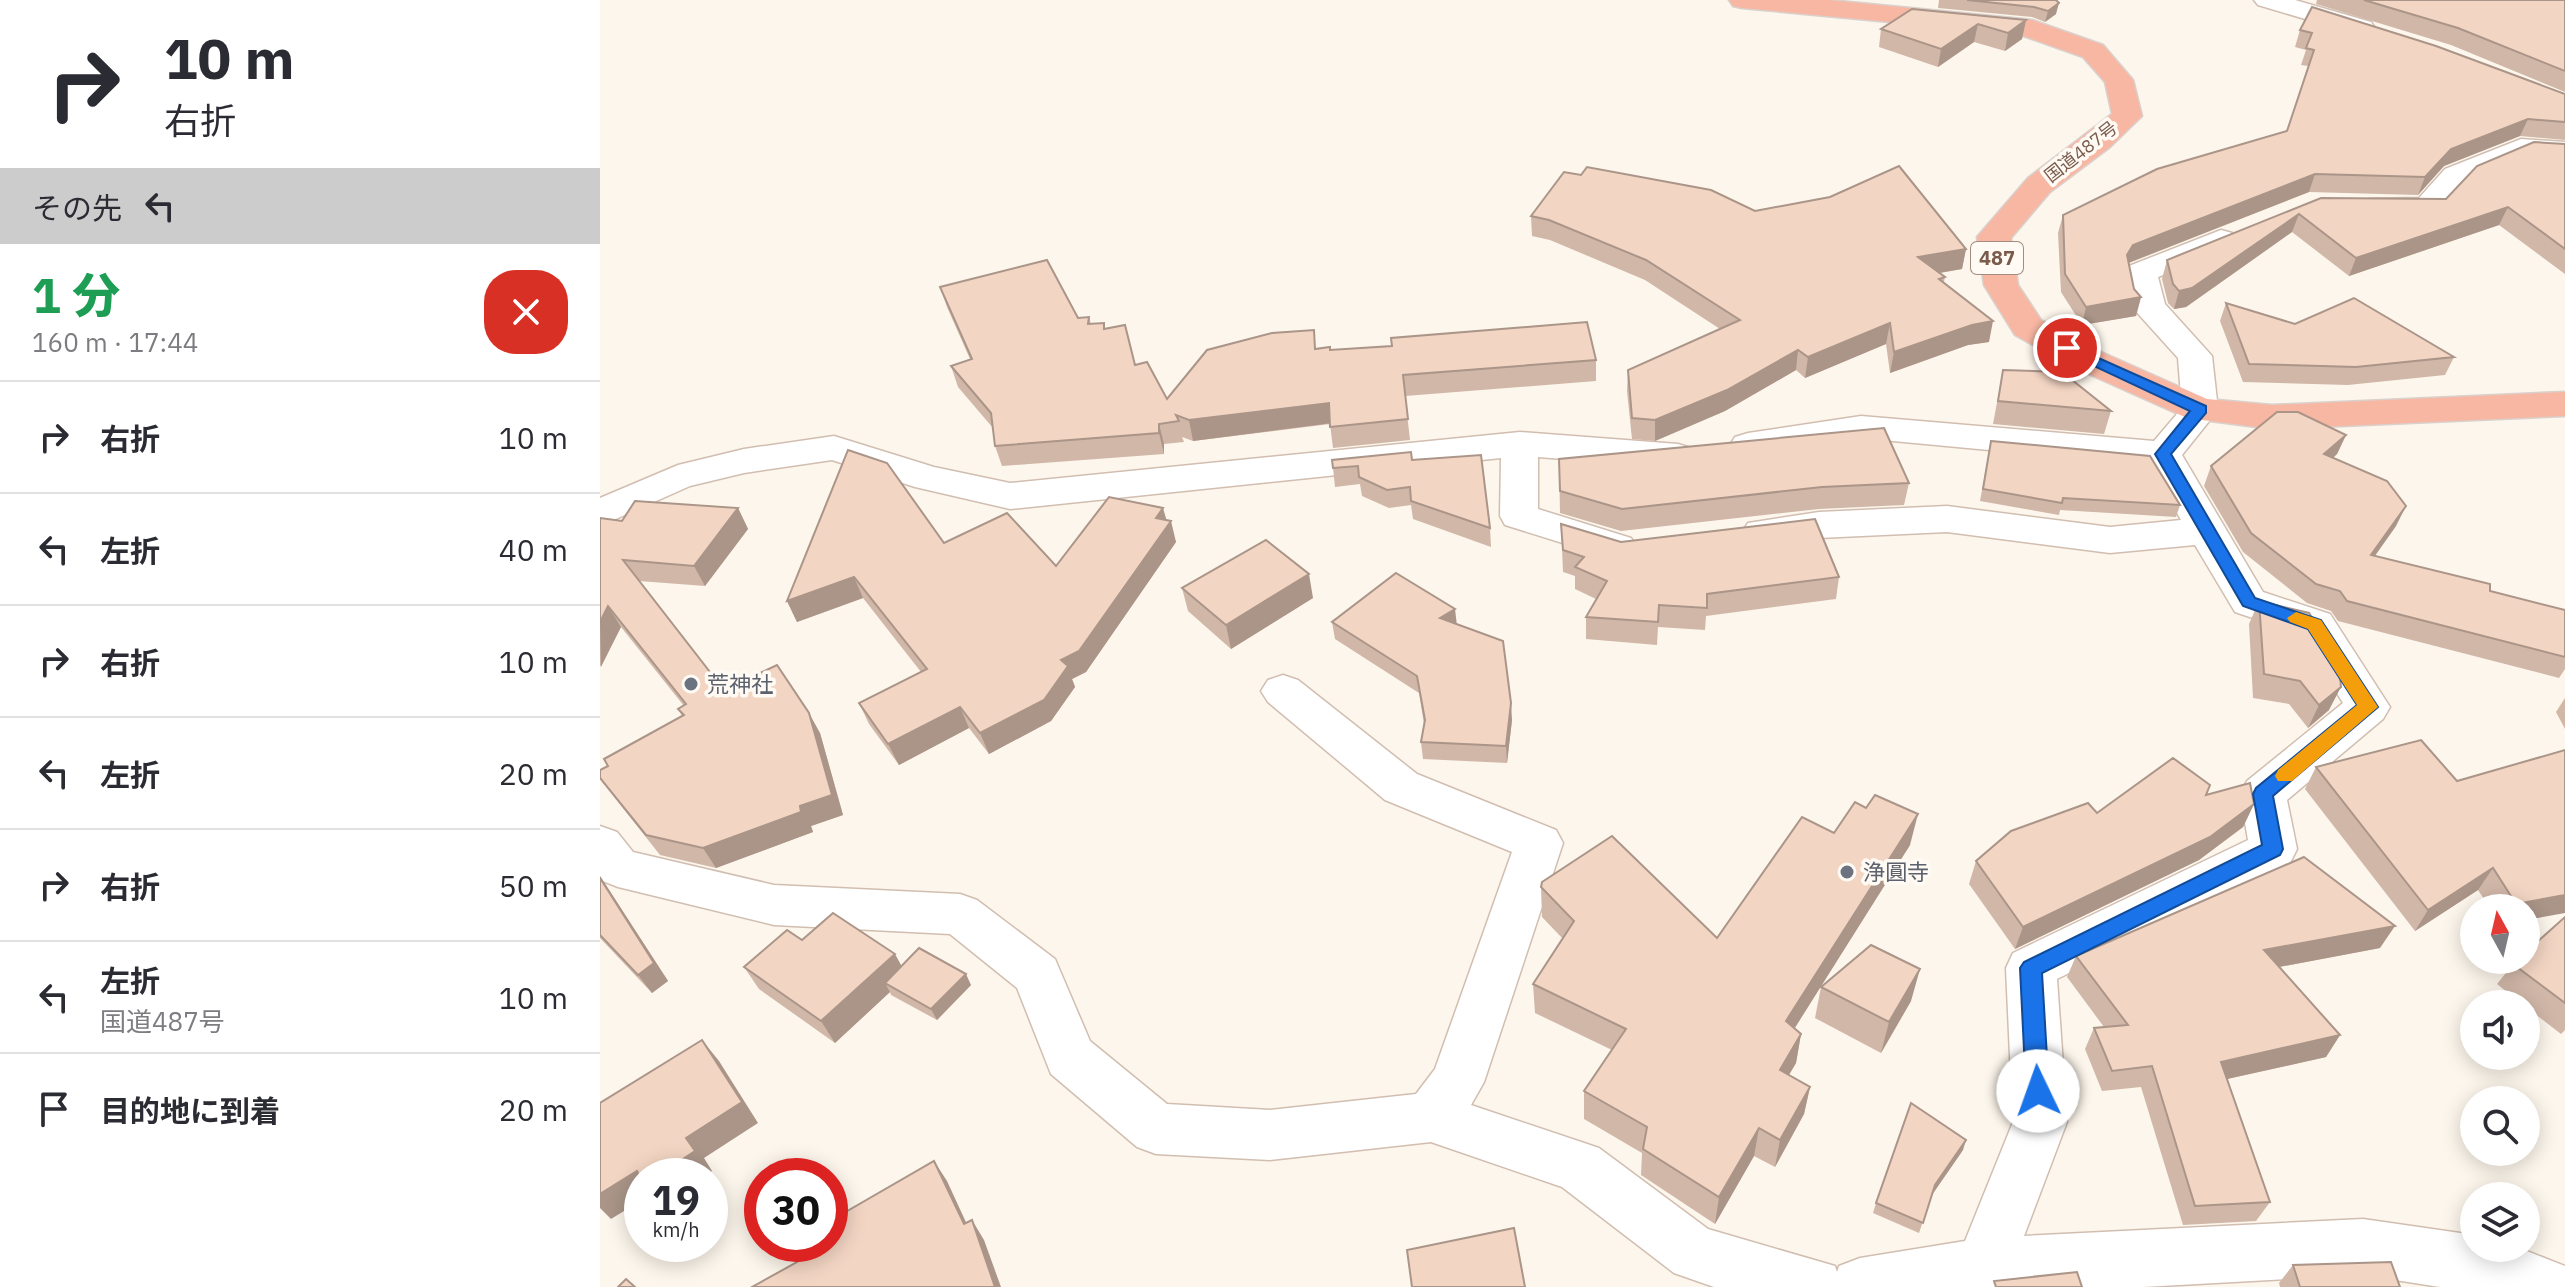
<!DOCTYPE html>
<html lang="ja">
<meta charset="utf-8">
<style>
:root{--surface:#fff;--page:#f2f2f3;--text:#2b2b33;--muted:#7c7c81;--line:#e1e1e2}
body{margin:0;font-family:"IBM Plex Sans","Noto Sans JP",sans-serif;background:var(--page);color:var(--text);height:100vh;display:flex;flex-direction:column;font-size:30px;white-space:nowrap}
*{box-sizing:border-box;margin:0}
p{font-size:26px;color:var(--muted)}
.icon{flex:none;width:44px;height:44px;fill:none;stroke:currentColor;stroke-width:2;stroke-linecap:round;stroke-linejoin:round}
.map{position:relative;flex:1;overflow:hidden}
.drawer{display:flex;flex-direction:column;background:var(--surface);width:600px}
.drawer>*{flex:none}
.guide{background:#fff;color:var(--text);overflow:hidden}
.needle{width:52px;rotate:352deg}
.fabs{position:absolute;left:1860px;top:894px;display:grid;gap:16px}
.fabs a{display:grid;place-items:center;width:80px;height:80px;border-radius:50%;background:var(--surface);box-shadow:0 4px 20px #0003;font-size:40px}
.speed{position:absolute;left:24px;top:1158px;display:flex;gap:16px;font-size:40px;font-weight:700;text-align:center}
.speed>*{display:grid;place-content:center;width:104px;height:104px;border-radius:50%;background:var(--surface);box-shadow:0 4px 20px #0003;line-height:1}
.speed small{font-size:20px;font-weight:400}
.speed .limit{border:12px solid #d22;background:#fff;color:#111}
.pin{position:absolute;display:grid;place-items:center;width:68px;height:68px;color:#fff;margin:-34px;border:4px solid #fff;border-radius:50%;box-shadow:0 2px 8px #0007}
.me{position:absolute;width:88px;margin:-44px;rotate:357deg;stroke-linejoin:round;filter:drop-shadow(0 0 6px #0008)}
.turn{display:flex;align-items:center;gap:28px;height:168px;padding:0 32px;font-size:36px}
.turn .icon{width:104px;height:104px;stroke-width:2.5}
.turn b{display:block;font-size:56px;line-height:68px}
.then{display:flex;align-items:center;height:76px;padding:0 32px;background:#0003;gap:16px;font-size:30px}
.round{display:grid;place-items:center;flex:none;width:84px;height:84px;border-radius:32px;background:var(--page)}
.overview{display:flex;align-items:center;justify-content:space-between;height:136px;padding:0 32px}
h1{font-size:48px;font-weight:800;line-height:60px;color:#1e9e55}
ul{padding:0;list-style:none}
li{display:flex;align-items:center;gap:24px;height:112px;padding:0 32px;border-top:2px solid var(--line)}
li div{flex:1}
li b{display:block;font-size:30px}
li em{font-style:normal}
main{display:flex;flex:1;min-height:0}
.map>svg:first-child{display:block}
</style>
<main>
<section class="drawer">
<div class="guide">
<div class="turn"><svg class="icon" aria-label="right" viewBox="0 0 24 24"><path d="M7 20v-9h11M14 6l5 5-5 5"/></svg><div><b>10 m</b>右折</div></div>
<div class="then">その先<svg class="icon" aria-label="left" viewBox="0 0 24 24"><path d="M17 20v-9H6M10 6l-5 5 5 5"/></svg></div>
</div>
<div class="overview"><div><h1>1 分</h1><p>160 m · 17:44</p></div><a class="round" style="background:#d93025;color:#fff"><svg class="icon" aria-label="close" viewBox="0 0 24 24"><path d="M6 6l12 12M18 6L6 18"/></svg></a></div>
<ul>
<li><svg class="icon" aria-label="right" viewBox="0 0 24 24"><path d="M7 20v-9h11M14 6l5 5-5 5"/></svg><div><b>右折</b></div><em>10 m</em></li>
<li><svg class="icon" aria-label="left" viewBox="0 0 24 24"><path d="M17 20v-9H6M10 6l-5 5 5 5"/></svg><div><b>左折</b></div><em>40 m</em></li>
<li><svg class="icon" aria-label="right" viewBox="0 0 24 24"><path d="M7 20v-9h11M14 6l5 5-5 5"/></svg><div><b>右折</b></div><em>10 m</em></li>
<li><svg class="icon" aria-label="left" viewBox="0 0 24 24"><path d="M17 20v-9H6M10 6l-5 5 5 5"/></svg><div><b>左折</b></div><em>20 m</em></li>
<li><svg class="icon" aria-label="right" viewBox="0 0 24 24"><path d="M7 20v-9h11M14 6l5 5-5 5"/></svg><div><b>右折</b></div><em>50 m</em></li>
<li><svg class="icon" aria-label="left" viewBox="0 0 24 24"><path d="M17 20v-9H6M10 6l-5 5 5 5"/></svg><div><b>左折</b><p>国道487号</p></div><em>10 m</em></li>
<li><svg class="icon" aria-label="arrive" viewBox="0 0 24 24"><path d="M6 21V4h12l-3 4 3 4H6"/></svg><div><b>目的地に到着</b></div><em>20 m</em></li>
</ul>
</section>
<div class="map">
<svg width="1965" height="1287" viewBox="0 0 1965 1287">
<rect width="100%" height="100%" fill="#fdf6ec"/>
<g fill="none" stroke-linecap="round" stroke-linejoin="round">
<!-- street casing -->
<g stroke="#d1beb0" stroke-width="3">
<g id="street">
<polygon points="1654,0 1695,0 1771,22 1775,28 1771,34 1762,36 1658,5"/>
<polygon points="1921,139 1965,142 1965,160 1925,157 1867,181 1838,214 1827,216 1769,213 1765,206 1769,199 1819,198 1845,169"/>
<polygon points="1621,230 1632,233 1637,240 1632,247 1558,277 1565,304 1612,356 1618,410 1582,455 1663,592 1730,614 1790,707 1783,719 1687,800 1697,849 1690,863 1457,979 1467,1122 1424,1236 1763,1219 1874,1235 1874,1248 1919,1248 1965,1266 1965,1287 1840,1287 1763,1275 1543,1287 1114,1287 1074,1273 962,1187 831,1142 670,1160 556,1154 537,1147 451,1074 417,988 350,934 174,925 18,887 0,880 0,826 17,832 33,852 174,885 360,894 377,900 455,959 490,1041 567,1104 670,1110 816,1094 835,1069 912,852 785,800 668,702 661,691 668,680 683,675 698,680 817,774 956,830 963,843 884,1082 871,1105 999,1148 1108,1229 1235,1266 1237,1272 1239,1266 1260,1258 1365,1241 1413,1122 1406,968 1413,953 1648,840 1640,794 1647,781 1743,703 1700,634 1635,612 1595,545 1510,553 1347,532 1219,538 1162,545 1148,541 1142,532 1148,523 1219,512 1347,506 1510,527 1581,520 1550,465 1261,438 1148,457 1135,453 1130,445 1135,437 1148,433 1261,416 1554,441 1582,408 1578,358 1532,307 1525,273 1529,266"/>
<polygon points="920,432 1078,444 1091,448 1097,456 1091,464 1078,468 938,457 938,509 1031,538 1037,547 1031,556 1017,560 905,525 900,516 901,458 410,509 315,487 232,460 144,473 90,486 0,526 0,498 78,465 144,449 234,436 334,467 410,483"/>
</g>
</g>
<!-- highway casing -->
<g stroke="#dad1cd" stroke-width="3">
<polygon id="highway" points="1129,0 1229,0 1432,20 1503,45 1533,80 1542,116 1510,147 1450,192 1411,238 1418,285 1441,320 1499,351 1607,399 1672,405 1965,392 1965,416 1672,429 1587,418 1473,367 1415,335 1384,285 1377,237 1428,178 1512,114 1505,82 1483,57 1418,34 1142,8 1133,6"/>
</g>
<!-- street -->
<use href="#street" fill="#fff" fill-rule="evenodd"/>
<!-- highway -->
<use href="#highway" fill="#f7b7a3" fill-rule="evenodd"/>
</g>
<!-- wall -->
<g fill="#d1b7a8">
<polygon points="1339,0 1456,0 1456,14 1445,22 1432,17 1338,8"/>
<polygon points="1717,0 1965,0 1965,92 1851,45 1716,4"/>
<polygon points="1426,20 1422,39 1405,51 1374,42 1338,67 1279,47 1281,29"/>
<polygon points="1700,30 1965,94 1965,140 1920,136 1844,166 1818,195 1709,192 1529,263 1534,289 1541,297 1536,316 1482,325 1461,292 1458,233 1463,215 1687,131 1708,66 1701,65 1706,50 1695,47"/>
<polygon points="1965,144 1965,274 1899,225 1749,276 1692,232 1586,307 1574,309 1568,303 1562,279 1567,260 1721,198 1846,199"/>
<polygon points="1155,211 1366,249 1362,269 1340,273 1345,277 1344,282 1389,342 1368,345 1290,373 1286,344 1205,378 1196,370 1125,411 1055,441 1032,439 1027,391 1028,370 1120,329 1045,280 950,240 932,236 931,216"/>
<polygon points="340,287 478,318 489,317 491,324 504,323 505,329 535,365 567,399 717,348 730,350 996,360 996,381 805,396 810,440 733,448 730,424 593,441 582,437 584,442 564,444 564,454 402,466 395,446 393,428 358,387 351,366 370,359 347,307"/>
<polygon points="1626,303 1695,324 1854,357 1845,375 1748,385 1643,382 1620,321"/>
<polygon points="1403,370 1511,411 1504,434 1393,424"/>
<polygon points="1746,435 1737,454 1733,458 1796,526 1775,556 1890,591 1965,610 1965,669 1959,678 1738,621 1731,611 1707,603 1643,552 1604,486 1611,466"/>
<polygon points="1391,441 1580,505 1576,517 1460,510 1459,515 1380,501"/>
<polygon points="959,459 1309,483 1304,505 1219,509 1021,531 960,513"/>
<polygon points="812,460 890,528 891,547 813,519 811,505 789,508 762,496 760,484 735,487 733,468"/>
<polygon points="138,508 148,529 105,586 39,581 124,690 220,733 243,815 211,826 213,832 116,868 60,855 0,779 8,766 82,716 78,709 84,706 21,627 0,667 0,518 22,521"/>
<polygon points="566,520 576,542 486,672 472,679 475,687 451,721 389,754 369,728 299,765 269,724 259,703 321,672 263,598 197,622 187,601 344,543 456,566"/>
<polygon points="961,524 1021,542 1239,577 1236,599 1106,616 1105,630 1058,627 1057,645 986,639 986,617 996,599 975,589 975,576 963,572"/>
<polygon points="582,588 713,598 631,649 588,611"/>
<polygon points="1659,601 1729,710 1708,728 1689,704 1653,698 1649,624"/>
<polygon points="732,622 857,624 912,720 907,763 823,759 821,742 824,724 819,693 735,639"/>
<polygon points="1965,698 1965,729 1956,712"/>
<polygon points="1821,740 1926,908 1890,908 1878,890 1815,931 1705,789 1716,767"/>
<polygon points="1606,795 1654,804 1643,827 1599,860 1415,949 1369,884 1376,861 1497,813"/>
<polygon points="1234,833 1310,845 1194,1028 1201,1034 1196,1063 1189,1075 1210,1087 1204,1114 1175,1167 1154,1156 1115,1224 1041,1175 1042,1153 984,1119 984,1091 1012,1050 935,1013 933,984 963,939 942,917 941,887 1117,938"/>
<polygon points="0,876 68,981 52,993 0,938"/>
<polygon points="1965,917 1965,1030 1961,1034 1926,1007 1926,1004 1922,1004 1897,984 1913,964"/>
<polygon points="202,940 302,966 371,985 337,1020 291,995 290,992 235,1043 159,989 144,967"/>
<polygon points="1780,948 1679,967 1740,1035 1726,1057 1627,1079 1670,1202 1656,1221 1583,1225 1541,1087 1502,1091 1485,1049 1494,1028 1504,1027 1467,977 1476,956"/>
<polygon points="1221,987 1311,1001 1281,1053 1215,1018"/>
<polygon points="1363,1150 1332,1194 1319,1233 1273,1213 1276,1203"/>
<polygon points="1693,1265 1800,1287 1680,1287 1679,1283"/>
</g>
<!-- shaded-wall -->
<g fill="#aa9588">
<polygon points="1459,3 1456,14 1445,22 1448,11"/>
<polygon points="1426,20 1422,39 1405,51 1408,33"/>
<polygon points="1378,24 1374,42 1338,67 1341,49"/>
<polygon points="1928,119 1920,136 1844,166 1818,195 1825,177 1851,149"/>
<polygon points="1715,174 1709,192 1528,263 1527,255 1533,245"/>
<polygon points="1908,207 1899,225 1749,276 1756,258"/>
<polygon points="1699,214 1692,232 1586,307 1574,309 1579,291"/>
<polygon points="1366,249 1362,269 1314,277 1318,257"/>
<polygon points="1541,297 1536,316 1482,325 1486,307"/>
<polygon points="1393,321 1389,342 1368,345 1290,373 1294,352 1372,325"/>
<polygon points="1290,323 1286,344 1205,378 1208,357"/>
<polygon points="1198,350 1196,370 1125,411 1055,441 1055,420"/>
<polygon points="729,403 732,423 593,441 589,420"/>
<polygon points="559,424 564,444 564,454 559,433"/>
<polygon points="1746,435 1737,454 1715,474 1724,454"/>
<polygon points="1806,506 1796,526 1761,575 1771,555"/>
<polygon points="138,508 148,529 105,586 94,566"/>
<polygon points="563,508 568,525 571,521 576,542 486,672 472,679 475,687 451,721 389,754 380,733"/>
<polygon points="709,574 713,598 631,649 626,625"/>
<polygon points="254,577 263,598 197,622 187,601"/>
<polygon points="8,606 21,627 1,667 0,622"/>
<polygon points="855,609 857,626 840,618"/>
<polygon points="1741,687 1729,710 1708,728 1719,705"/>
<polygon points="911,703 912,720 907,763 906,746"/>
<polygon points="360,707 369,728 299,765 288,744"/>
<polygon points="209,713 220,733 243,815 211,826 213,832 116,868 103,848 200,806"/>
<polygon points="1654,804 1643,827 1599,860 1415,949 1423,927"/>
<polygon points="1318,814 1310,845 1181,1050 1186,1021"/>
<polygon points="1893,868 1878,890 1815,931 1828,910"/>
<polygon points="0,876 68,981 52,993 38,975"/>
<polygon points="1965,895 1965,913 1926,920 1926,908 1913,908 1916,904"/>
<polygon points="1795,926 1780,948 1652,972 1664,950"/>
<polygon points="295,954 307,976 285,983 290,992 235,1043 221,1021"/>
<polygon points="1320,969 1311,1001 1281,1053 1289,1022"/>
<polygon points="366,974 371,985 337,1020 331,1009"/>
<polygon points="1201,1034 1196,1063 1175,1098 1180,1070"/>
<polygon points="1740,1035 1726,1057 1609,1083 1621,1062"/>
<polygon points="102,1040 119,1061 158,1123 104,1158 112,1171 105,1176 57,1176 86,1138"/>
<polygon points="1210,1087 1204,1114 1175,1167 1180,1140"/>
<polygon points="1159,1128 1154,1156 1115,1224 1119,1197"/>
<polygon points="1366,1140 1363,1150 1332,1195 1335,1185"/>
<polygon points="334,1161 347,1181 376,1244 364,1224"/>
<polygon points="37,1171 42,1176 42,1200 11,1219 0,1208 0,1194"/>
<polygon points="372,1220 384,1240 401,1287 395,1287"/>
</g>
<!-- building -->
<g fill="#f3d5c3" stroke="#aa9588" stroke-width="2">
<polygon points="1367,0 1456,0 1459,3 1448,11 1434,7"/>
<polygon points="1764,0 1965,0 1965,71 1858,28"/>
<polygon points="1712,7 1836,46 1965,94 1965,122 1928,119 1851,149 1825,177 1715,174 1533,245 1527,255 1534,289 1541,297 1486,307 1465,274 1463,215 1557,169 1687,131 1714,50 1706,48 1712,33 1700,30"/>
<polygon points="1312,9 1426,20 1408,33 1378,24 1341,49 1281,29"/>
<polygon points="1934,142 1965,144 1965,249 1908,207 1756,258 1699,214 1592,288 1579,291 1573,284 1567,260 1721,198 1846,199 1877,166"/>
<polygon points="1299,166 1366,249 1318,257 1345,277 1339,279 1393,321 1372,325 1294,352 1290,323 1208,357 1198,350 1127,390 1055,420 1032,418 1028,370 1140,320 1046,260 949,220 931,216 964,172 981,175 987,167 1111,190 1155,211 1230,197"/>
<polygon points="447,260 478,318 489,317 488,324 504,323 504,329 525,325 535,365 547,362 567,399 607,350 672,333 714,330 715,349 730,347 730,350 792,346 791,338 987,322 996,360 803,375 808,419 730,427 729,403 589,420 576,415 579,421 559,424 559,433 395,446 391,413 351,366 372,359 340,287"/>
<polygon points="1754,298 1854,357 1756,367 1649,364 1626,303 1695,324"/>
<polygon points="1403,370 1462,372 1511,411 1398,401"/>
<polygon points="1677,412 1698,412 1746,435 1724,454 1787,481 1806,506 1771,555 1890,584 1890,591 1965,610 1965,657 1747,601 1740,591 1716,584 1651,533 1611,466"/>
<polygon points="1284,428 1309,483 1222,487 1022,509 960,491 959,459"/>
<polygon points="1391,441 1550,456 1580,505 1463,498 1462,503 1383,489"/>
<polygon points="248,450 287,463 344,543 407,513 456,566 509,497 563,508 556,518 571,521 479,651 461,660 468,666 444,700 380,733 360,707 288,744 259,703 327,669 254,577 187,601"/>
<polygon points="811,452 812,460 881,455 890,528 811,501 810,487 787,490 759,477 758,466 733,468 732,460"/>
<polygon points="35,501 138,508 94,566 23,560 124,690 177,665 209,713 232,795 200,806 201,812 103,848 46,835 0,778 0,770 8,766 4,759 84,715 78,709 86,704 8,606 0,622 0,518 22,521"/>
<polygon points="1215,519 1239,577 1107,594 1107,608 1059,605 1058,622 986,617 1007,581 975,567 984,557 963,550 961,524 1021,542"/>
<polygon points="666,540 709,574 626,625 582,588"/>
<polygon points="796,573 855,609 840,618 903,641 911,703 906,746 821,742 825,720 817,676 732,622"/>
<polygon points="1659,601 1709,613 1738,659 1741,687 1719,705 1700,681 1664,674"/>
<polygon points="1821,740 1857,781 1965,750 1965,895 1916,904 1893,868 1828,910 1716,767"/>
<polygon points="1573,758 1610,785 1606,795 1650,783 1654,804 1610,837 1423,927 1376,861 1411,831 1488,803 1497,813"/>
<polygon points="1275,795 1318,814 1186,1021 1201,1034 1180,1070 1210,1087 1180,1140 1159,1128 1119,1197 1043,1149 1047,1127 984,1091 1026,1029 933,984 974,921 941,887 942,882 1012,836 1117,938 1202,817 1234,833 1255,802 1266,808"/>
<polygon points="1704,857 1795,926 1664,950 1740,1035 1621,1062 1670,1202 1595,1206 1552,1066 1512,1071 1494,1028 1528,1025 1476,956"/>
<polygon points="0,878 54,963 38,975 0,935"/>
<polygon points="233,913 295,954 221,1021 144,967 187,930 202,940"/>
<polygon points="1965,917 1965,1003 1913,964 1917,960 1926,960 1926,952"/>
<polygon points="1271,945 1320,969 1289,1022 1221,987"/>
<polygon points="319,948 366,974 331,1009 285,983"/>
<polygon points="102,1040 142,1102 86,1138 95,1151 57,1176 42,1176 42,1182 37,1171 0,1194 0,1103"/>
<polygon points="1311,1103 1366,1140 1335,1185 1323,1223 1276,1203"/>
<polygon points="334,1161 364,1224 372,1220 395,1287 152,1287 233,1242 230,1235 230,1221"/>
<polygon points="914,1228 925,1287 812,1287 807,1250"/>
<polygon points="1791,1262 1800,1287 1700,1287 1693,1265"/>
<polygon points="1477,1272 1482,1287 1396,1287 1394,1281"/>
<polygon points="26,1279 35,1287 18,1287"/>
</g>
<!-- route -->
<polygon fill="#1a73e8" stroke="#114b97" stroke-width="2" points="1467,344 1606,406 1606,413 1571,454 1655,598 1721,620 1778,707 1673,796 1683,849 1680,855 1442,973 1449,1091 1446,1098 1438,1102 1430,1098 1426,1091 1420,968 1424,962 1662,845 1653,794 1656,788 1757,705 1708,629 1643,606 1555,454 1590,411 1462,351 1459,348"/>
<!-- slow -->
<polygon fill="#f59e0b" points="1696,612 1721,620 1778,707 1692,781 1678,781 1675,776 1678,770 1757,705 1708,629 1690,622 1687,618"/>
<!-- markers -->
<g fill="#6b7280" stroke="#fffaf3" stroke-width="3">
<circle cx="91" cy="684" r="8"/>
<circle cx="1247" cy="872" r="8"/>
</g>
<g text-anchor="middle" stroke-width="7" stroke-linejoin="round" paint-order="stroke">
<!-- far-street labels -->
<g font-size="18" fill="#7a5c4d" stroke="#fffaf3">
<text transform="translate(1481 152) rotate(-38)" y="6">国道487号</text>
</g>
<!-- shield labels -->
<rect fill="#fffaf3" stroke="#a28b7f" stroke-width="2" x="1371" y="242" width="52" height="32" rx="6"/>
<g font-size="20" font-weight="bold" fill="#7a5c4d">
<text x="1397" y="265">487</text>
</g>
<!-- worship labels -->
<g font-size="22" fill="#5b616d" stroke="#fffaf3" text-anchor="start">
<text x="107" y="692">荒神社</text>
<text x="1263" y="880">浄圓寺</text>
</g>
</g>
</svg>
<div class="fabs">
<a><svg class="needle" viewBox="-14 -14 28 28"><path d="M0-13l5 13h-10z" fill="#e53935"/><path d="M0 13l5-13h-10z" fill="#7c7c81"/></svg></a>
<a><svg class="icon" aria-label="sound" viewBox="0 0 24 24"><path d="M4 9h4l5-4v14l-5-4H4zM17 9q2 3 0 6"/></svg></a>
<a><svg class="icon" aria-label="search" viewBox="0 0 24 24"><circle cx="10" cy="10" r="6"/><path d="M15 15l6 6"/></svg></a>
<a><svg class="icon" aria-label="layers" viewBox="0 0 24 24"><path d="M12 4l9 5-9 5-9-5zM3 14l9 5 9-5"/></svg></a>
</div>
<div class="speed"><div>19<small>km/h</small></div><div class="limit">30</div></div>
<div class="pin" style="left:1467px;top:348px;background:#d93025"><svg class="icon" aria-label="arrive" viewBox="0 0 24 24"><path d="M6 21V4h12l-3 4 3 4H6"/></svg></div>
<svg class="me" style="left:1438px;top:1091px" viewBox="-20 -20 40 40"><circle r="19" fill="#fff"/><path d="M0-13L10 11 0 6-10 11z" fill="#1a73e8"/></svg>
</div>
</main>
